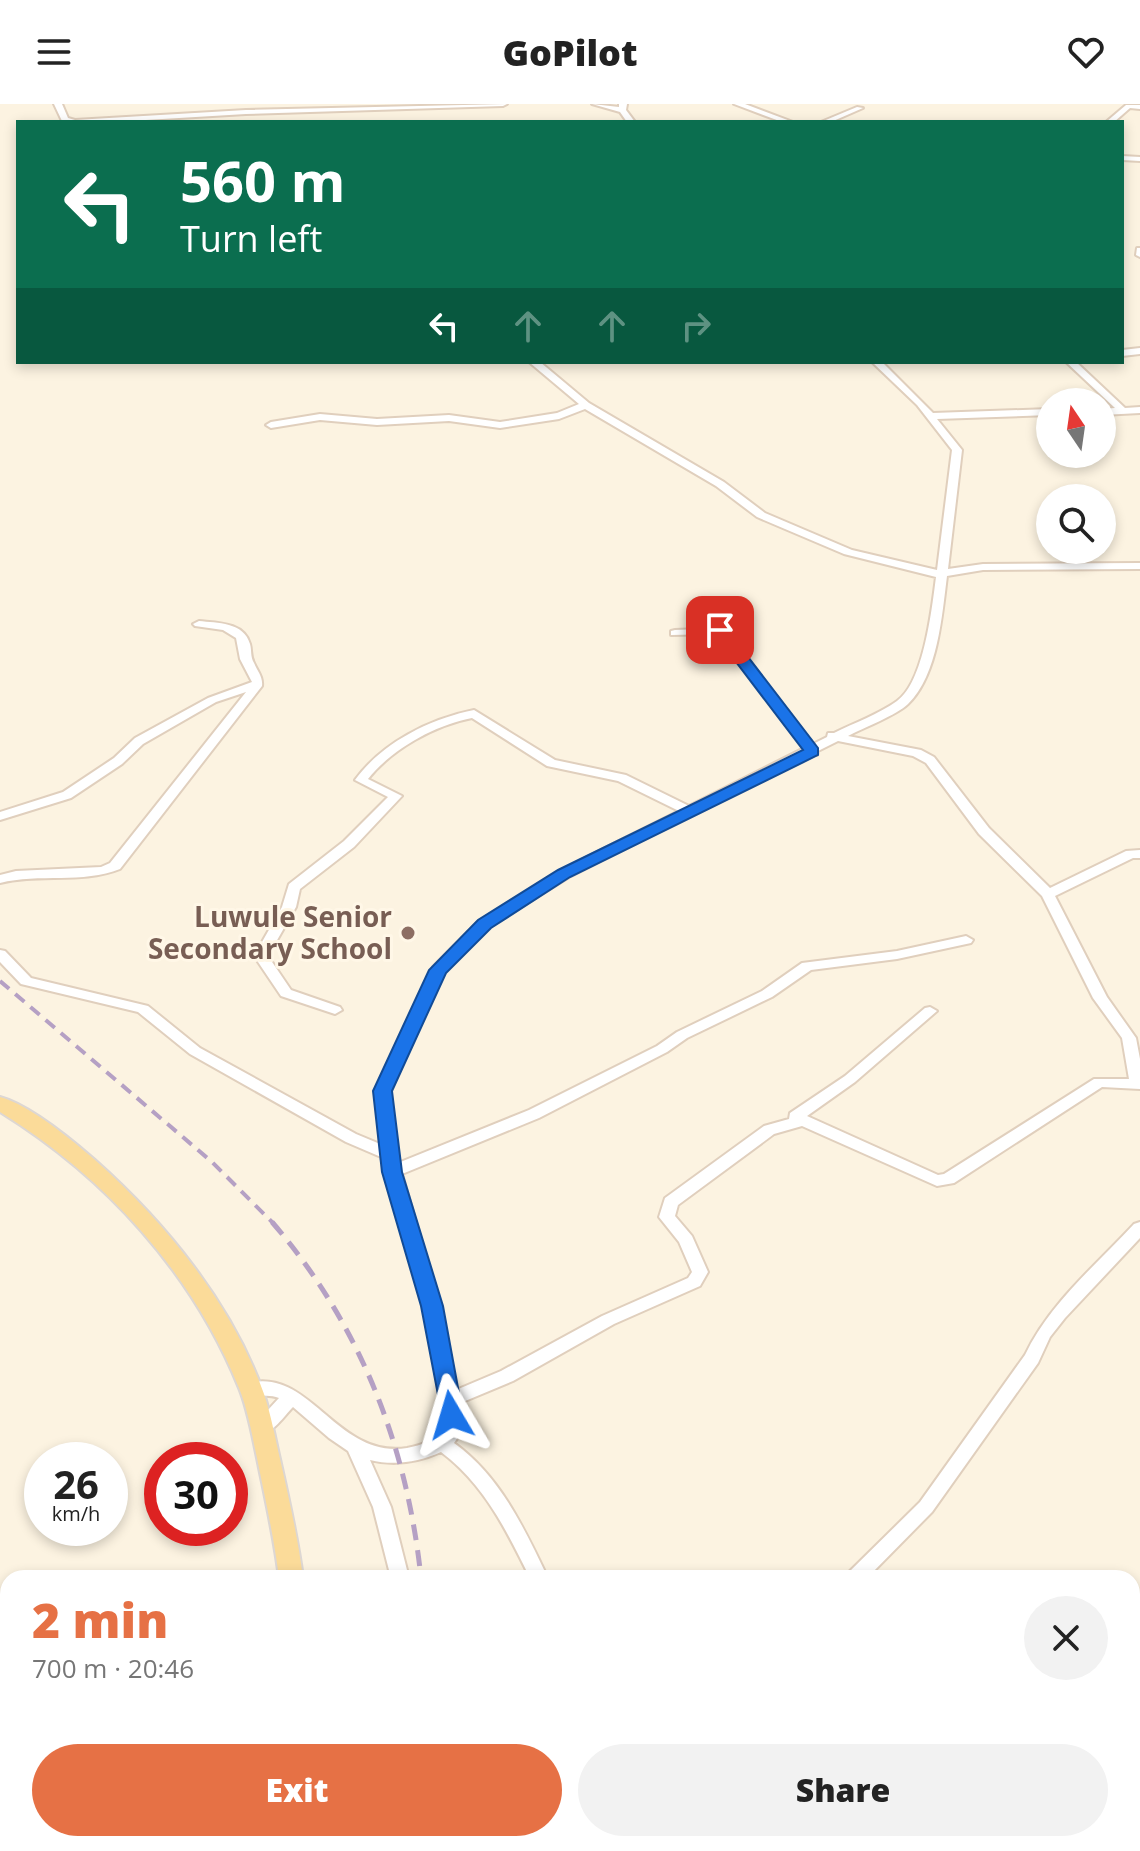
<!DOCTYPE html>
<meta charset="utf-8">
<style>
:root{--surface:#fff;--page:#f2f2f2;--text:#222;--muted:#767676;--accent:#e67145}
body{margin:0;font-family:"Open Sans",sans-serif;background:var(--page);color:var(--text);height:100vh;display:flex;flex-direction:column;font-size:30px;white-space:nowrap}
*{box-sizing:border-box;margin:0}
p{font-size:26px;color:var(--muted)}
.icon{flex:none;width:44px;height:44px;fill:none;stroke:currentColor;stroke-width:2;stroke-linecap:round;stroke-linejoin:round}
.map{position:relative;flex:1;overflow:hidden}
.panel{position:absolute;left:0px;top:1466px;width:1140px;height:282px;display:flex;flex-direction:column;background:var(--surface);border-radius:24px 24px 0 0;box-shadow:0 4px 12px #0003}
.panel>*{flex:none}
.banner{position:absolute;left:16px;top:16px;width:1108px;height:244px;border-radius:0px;box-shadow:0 4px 12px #0003;background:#0b6e4f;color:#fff;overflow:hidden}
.needle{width:52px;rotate:347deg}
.fabs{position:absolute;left:1036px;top:284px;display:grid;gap:16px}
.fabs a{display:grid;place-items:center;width:80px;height:80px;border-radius:50%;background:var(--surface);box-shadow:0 4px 12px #0003;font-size:40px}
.speed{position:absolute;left:24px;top:1338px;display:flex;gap:16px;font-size:40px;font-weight:700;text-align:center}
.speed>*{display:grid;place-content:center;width:104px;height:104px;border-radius:50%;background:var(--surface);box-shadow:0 4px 12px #0003;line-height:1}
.speed small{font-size:20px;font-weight:400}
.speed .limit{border:12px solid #d22;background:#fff;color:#111}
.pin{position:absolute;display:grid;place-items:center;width:68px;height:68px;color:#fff;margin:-34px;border-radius:16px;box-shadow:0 4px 12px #0006}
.me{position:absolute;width:88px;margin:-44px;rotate:353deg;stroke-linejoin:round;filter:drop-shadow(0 0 6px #0008)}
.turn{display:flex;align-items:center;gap:28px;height:168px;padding:0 32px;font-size:36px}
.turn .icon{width:104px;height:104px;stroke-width:2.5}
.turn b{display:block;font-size:56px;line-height:68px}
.lanes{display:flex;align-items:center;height:76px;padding:0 32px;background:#0003;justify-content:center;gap:40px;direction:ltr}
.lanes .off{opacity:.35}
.round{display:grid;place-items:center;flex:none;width:84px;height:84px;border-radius:42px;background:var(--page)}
.summary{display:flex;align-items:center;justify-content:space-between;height:136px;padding:0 32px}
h1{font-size:48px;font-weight:800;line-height:60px;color:var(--accent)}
.button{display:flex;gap:16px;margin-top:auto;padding:16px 32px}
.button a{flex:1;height:92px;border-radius:48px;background:var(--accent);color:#fff;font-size:32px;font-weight:800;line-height:92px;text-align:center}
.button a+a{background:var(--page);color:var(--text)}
header{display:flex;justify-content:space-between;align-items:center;height:104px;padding:0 32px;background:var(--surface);font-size:36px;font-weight:800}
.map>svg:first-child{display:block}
</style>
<header><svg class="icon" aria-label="menu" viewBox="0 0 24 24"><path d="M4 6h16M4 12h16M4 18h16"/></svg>GoPilot<svg class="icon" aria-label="heart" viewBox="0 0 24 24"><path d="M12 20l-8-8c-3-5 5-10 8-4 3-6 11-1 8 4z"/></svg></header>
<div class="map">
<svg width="1140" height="1747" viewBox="0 0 1140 1747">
<rect width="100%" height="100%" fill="#fcf3e1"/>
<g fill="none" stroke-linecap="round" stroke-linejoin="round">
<!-- minor casing -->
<g stroke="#e0cfbd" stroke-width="4">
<g id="minor">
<polygon points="54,0 62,0 68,14 75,16 246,6 507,0 503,2 246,10 112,18 62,17"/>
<polygon points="592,0 619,3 619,0 627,0 626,6 635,18 627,18 620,8"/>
<polygon points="734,0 745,0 793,18 782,18"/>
<polygon points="1126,1 1140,1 1140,5 1130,4 1114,18 1106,18"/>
<polygon points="857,3 863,4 831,18 821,18"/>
<polygon points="1122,52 1140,53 1140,57 1122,56"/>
<polygon points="1137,144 1140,144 1140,153 1136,151"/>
<polygon points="1140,244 1140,250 1122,252 1122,246"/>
<path d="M529,258H540L589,299L724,378L765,409L852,446L937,466L952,346L917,301L872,258H882L933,309L1050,305V311L937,315L962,346L948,465L983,460L1140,459V465L983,466L947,472C942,511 938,571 908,600C897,611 863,624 848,632L921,646L934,653L989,724L1050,784L1126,747L1140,746V754H1133L1055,792L1107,893L1136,934L1140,955V985L1102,983L954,1079L937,1082L802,1022L774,1030L678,1101L675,1112L692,1132L708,1168L700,1182L614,1220L513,1277L458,1300L463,1326L454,1339C500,1372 524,1424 548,1474H530C507,1427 484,1380 441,1348C419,1358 394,1362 370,1356L391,1403L409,1474H391L373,1403L348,1347L329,1334L293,1303C283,1313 271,1333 256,1329L253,1324L256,1319L279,1294C268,1290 256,1293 245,1290L242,1285L245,1280C310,1260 335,1355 407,1344C422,1341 434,1337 445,1325L424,1202L381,1053L346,1038L190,950L138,908L21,880L0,858V846L5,847L31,874L148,902L200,944L356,1030L380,1040L376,987L433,863L479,817L559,767L679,707L618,677L547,662L472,614C435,621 392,645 368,675L402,692L354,743L300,785L296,803L268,852L291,886L340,903L342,906L335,910L281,892L254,852L282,803L289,780L344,737L388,693L355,676C382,639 429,615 474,606L555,656L626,671L689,702L804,644L717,530L671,531V527L675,526L724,524L813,640L827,633L828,629H834C854,619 879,610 897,597C924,578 932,504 936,473L844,450L757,413L716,382L585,305L559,315L500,324L449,317L377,321L320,316L271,324L266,321L271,318L320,310L377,315L449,311L500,318L557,309L579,300ZM838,637L913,652L926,659L979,730L1042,792L1093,894L1122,934L1129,975H1094L944,1070L938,1071L807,1012L855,978L937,907L930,903L925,904L845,972L790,1009L789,1015L764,1022L665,1094L659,1113L679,1138L692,1168L688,1174L602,1212L501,1267L456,1286L440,1202L402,1070L539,1014L667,948L687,934L772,893L811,866L897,855L971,839L973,836L966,832L897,847L802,859L762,887L677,928L657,942L529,1006L398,1059L390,987L444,868L489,823L569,773L810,651H817L818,647Z"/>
<polygon points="1066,258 1076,258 1125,304 1140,303 1140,309 1102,311 1102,305 1115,304"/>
<path d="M199,517C217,519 244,518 250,540C252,547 250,552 254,559C258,568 263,573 262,582L120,765C83,780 39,769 0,779V771L16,767L101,763L110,759L246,588L216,598L143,640L122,660L71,694L0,716V708L63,688L114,654L135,634L208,594L252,578L240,555L236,534L223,526L195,522L193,520Z"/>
<path d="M1140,1118V1134L1065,1214L1050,1233L1038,1259L932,1408L867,1474H846L848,1469L920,1398L1025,1251C1049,1200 1096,1161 1134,1120Z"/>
<polygon points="387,1740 407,1740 406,1747 386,1747"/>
<polygon points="480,1740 500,1740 498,1747 478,1747"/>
</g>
</g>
<!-- major casing -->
<g stroke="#ddd7d3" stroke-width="4">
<g id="major">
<path d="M0,993C30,1001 72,1036 95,1056C166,1119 232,1200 264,1290C271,1311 275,1333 280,1355C289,1395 298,1434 303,1474H279C274,1433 265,1394 257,1354C252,1331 248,1306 239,1284C192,1168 105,1073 0,1008Z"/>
<polygon points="272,1740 298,1740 297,1747 271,1747"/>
</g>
</g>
<!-- minor -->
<use href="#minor" fill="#fff" fill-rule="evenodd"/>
<!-- major -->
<use href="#major" fill="#fbdb99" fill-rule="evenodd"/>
<!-- rail-far1 -->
<polyline stroke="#b5a0c4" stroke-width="4" stroke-dasharray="12 8" stroke-linecap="butt" points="0,877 212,1058 274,1120"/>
<!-- rail -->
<g stroke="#b5a0c4" stroke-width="5" stroke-dasharray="16 10" stroke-linecap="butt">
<path d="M272,1118C360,1220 407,1341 421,1474"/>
<polyline points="412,1740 412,1747"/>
</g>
</g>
<!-- route -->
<polygon fill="#1a73e8" stroke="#114b97" stroke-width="2" points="714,523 725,523 818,644 818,651 570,773 491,824 446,869 392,987 402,1068 443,1202 463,1311 459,1317 443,1317 421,1202 382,1068 373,987 429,866 478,816 558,766 803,646 714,529"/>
<!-- markers -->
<circle fill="#8d6e63" stroke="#fff7e7" stroke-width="3" cx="408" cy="829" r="8"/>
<g text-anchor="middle" stroke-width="6" stroke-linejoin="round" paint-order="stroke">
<!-- education labels -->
<g font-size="28" font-weight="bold" fill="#785e54" stroke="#fff7e7" text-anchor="end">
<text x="392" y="823">Luwule Senior<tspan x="392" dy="32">Secondary School</tspan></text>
</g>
</g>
</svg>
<div class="fabs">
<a><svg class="needle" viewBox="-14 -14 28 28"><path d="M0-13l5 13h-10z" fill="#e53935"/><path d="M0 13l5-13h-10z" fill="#767676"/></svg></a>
<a><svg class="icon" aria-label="search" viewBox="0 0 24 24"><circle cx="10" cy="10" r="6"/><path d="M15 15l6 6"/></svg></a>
</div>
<div class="speed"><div>26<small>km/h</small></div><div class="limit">30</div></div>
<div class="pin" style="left:720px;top:526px;background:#d93025"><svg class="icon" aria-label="arrive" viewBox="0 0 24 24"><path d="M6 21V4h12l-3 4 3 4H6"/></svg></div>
<svg class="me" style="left:451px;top:1311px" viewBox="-20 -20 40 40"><path d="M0-17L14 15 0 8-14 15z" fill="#1a73e8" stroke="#fff" stroke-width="4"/></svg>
<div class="banner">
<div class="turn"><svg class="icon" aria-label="left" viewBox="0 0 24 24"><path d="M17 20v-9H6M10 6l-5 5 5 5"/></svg><div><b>560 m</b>Turn left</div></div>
<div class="lanes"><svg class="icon" aria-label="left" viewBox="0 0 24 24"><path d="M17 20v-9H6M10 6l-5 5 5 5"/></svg><svg class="icon off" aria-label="ahead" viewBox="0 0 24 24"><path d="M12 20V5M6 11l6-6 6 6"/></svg><svg class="icon off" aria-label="ahead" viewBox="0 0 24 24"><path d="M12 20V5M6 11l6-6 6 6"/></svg><svg class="icon off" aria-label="right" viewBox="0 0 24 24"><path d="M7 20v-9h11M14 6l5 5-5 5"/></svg></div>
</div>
<section class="panel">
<div class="summary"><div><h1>2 min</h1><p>700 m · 20:46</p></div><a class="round"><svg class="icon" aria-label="close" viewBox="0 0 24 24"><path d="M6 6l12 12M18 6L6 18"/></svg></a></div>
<div class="button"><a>Exit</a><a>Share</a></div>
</section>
</div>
